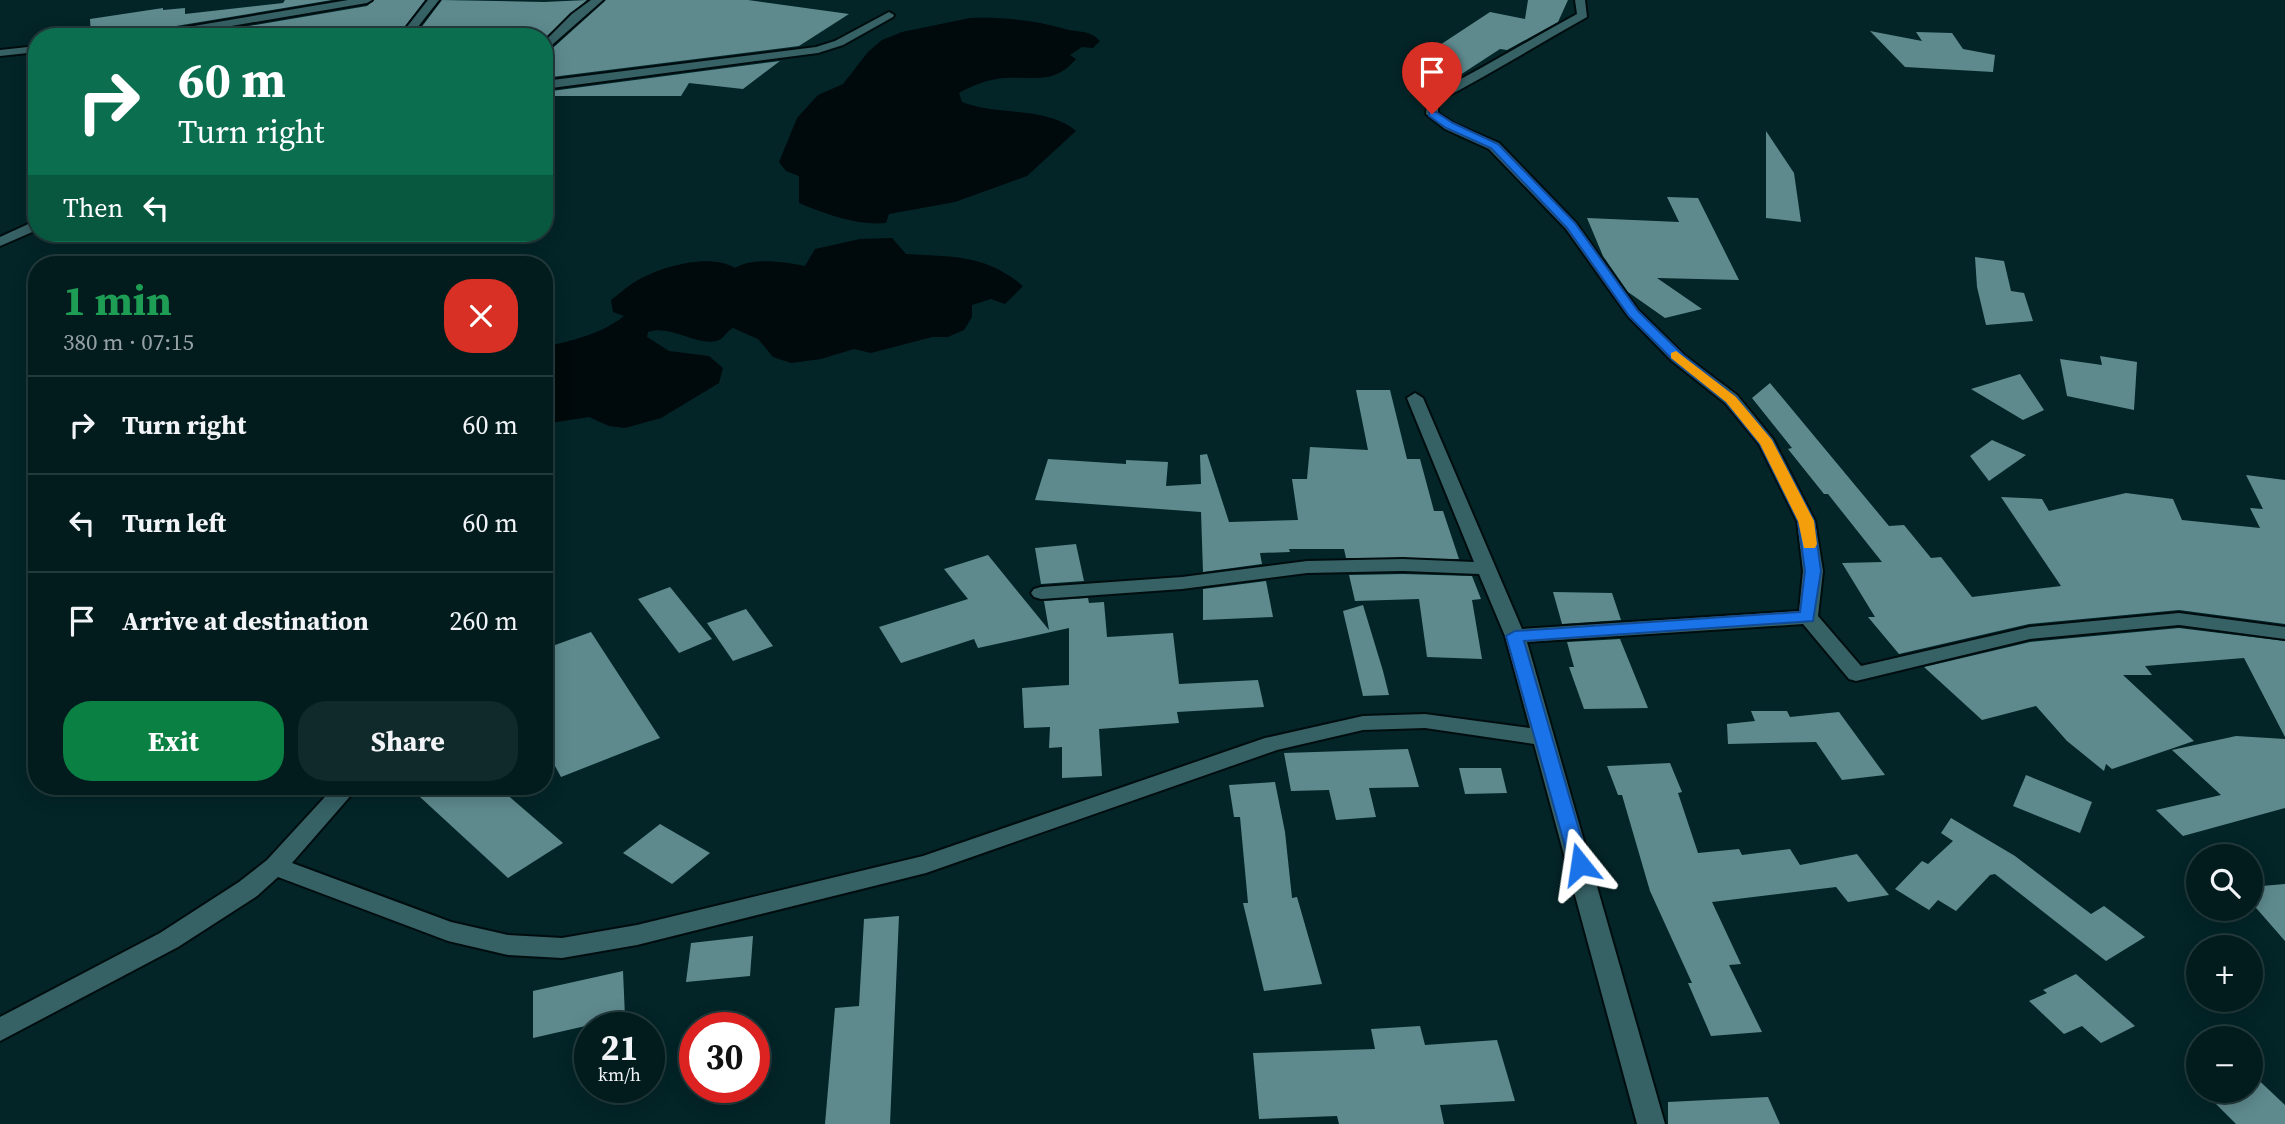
<!DOCTYPE html>
<meta charset="utf-8">
<style>
:root{--surface:#021c1e;--page:#10292b;--text:#f1f3f6;--muted:#96a1a4;--line:#233a3c;--accent:#0b8043}
body{margin:0;font-family:"Source Serif 4",serif;background:var(--page);color:var(--text);height:100vh;display:flex;flex-direction:column;font-size:26px;white-space:nowrap}
*{box-sizing:border-box;margin:0}
p{font-size:23px;color:var(--muted)}
.icon{flex:none;width:38px;height:38px;fill:none;stroke:currentColor;stroke-width:2;stroke-linecap:round;stroke-linejoin:round}
.map{position:relative;flex:1;overflow:hidden}
.sheet{position:absolute;left:28px;top:256px;width:525px;height:539px;display:flex;flex-direction:column;background:var(--surface);border-radius:28px;box-shadow:0 4px 18px #0003,0 0 0 2px var(--line)}
.sheet>*{flex:none}
.guide{position:absolute;left:28px;top:28px;width:525px;height:214px;border-radius:28px;box-shadow:0 4px 18px #0003,0 0 0 2px var(--line);background:#0b6e4f;color:#fff;overflow:hidden}
.controls{position:absolute;left:2186px;top:844px;display:grid;gap:14px}
.controls a{display:grid;place-items:center;width:77px;height:77px;border-radius:50%;background:var(--surface);box-shadow:0 4px 18px #0003,0 0 0 2px var(--line);font-size:35px}
.speed{position:absolute;left:574px;top:1012px;display:flex;gap:14px;font-size:35px;font-weight:700;text-align:center}
.speed>*{display:grid;place-content:center;width:91px;height:91px;border-radius:50%;background:var(--surface);box-shadow:0 4px 18px #0003,0 0 0 2px var(--line);line-height:1}
.speed small{font-size:18px;font-weight:400}
.speed .limit{border:10px solid #d22;background:#fff;color:#111}
.pin{position:absolute;display:grid;place-items:center;width:60px;height:60px;color:#fff;margin:-72px -30px;border-radius:50% 50% 50% 0;rotate:-45deg;box-shadow:0 0 7px #0007}
.pin .icon{rotate:45deg}
.me{position:absolute;width:77px;margin:-38px;rotate:345deg;stroke-linejoin:round;filter:drop-shadow(0 0 5px #0008)}
.turn{display:flex;align-items:center;gap:24px;height:147px;padding:0 35px;font-size:32px}
.turn .icon{width:91px;height:91px;stroke-width:2.5}
.turn b{display:block;font-size:49px;line-height:60px}
.then{display:flex;align-items:center;height:66px;padding:0 35px;background:#0003;gap:14px;font-size:26px}
.round{display:grid;place-items:center;flex:none;width:74px;height:74px;border-radius:28px;background:var(--page)}
.overview{display:flex;align-items:center;justify-content:space-between;height:119px;padding:0 35px}
h1{font-size:42px;font-weight:700;line-height:52px;color:#1e9e55}
.action{display:flex;gap:14px;margin-top:auto;padding:14px 35px}
.action a{flex:1;height:80px;border-radius:28px;background:var(--accent);color:#fff;font-size:28px;font-weight:700;line-height:80px;text-align:center}
.action a+a{background:var(--page);color:var(--text)}
ul{padding:0;list-style:none}
li{display:flex;align-items:center;gap:21px;height:98px;padding:0 35px;border-top:2px solid var(--line)}
li div{flex:1}
li b{display:block;font-size:26px}
li em{font-style:normal}
.map>svg:first-child{display:block}
</style>
<div class="map">
<svg width="2285" height="1124" viewBox="0 0 2285 1124">
<rect width="100%" height="100%" fill="#032528"/>
<!-- water -->
<g fill="#00090b">
<path d="M970,18C1003,17 1033,20 1065,29C1079,33 1089,29 1100,41L1093,48L1082,47L1070,55L1076,59C1054,85 1035,76 1005,78C989,79 973,85 959,93L962,102C997,116 1047,106 1076,131L1027,176L955,202L889,214L886,223C858,226 825,214 799,203V176L786,171L779,162L797,118L818,95L843,84L868,52L882,40L902,32Z"/>
<path d="M892,238L906,254C953,257 985,254 1023,286L1005,304L991,299L972,305V317L964,330L948,337H932L871,353L854,349L821,359L791,363L773,357L758,339L733,328C727,331 726,335 721,339C702,350 671,323 648,332L647,337L669,351L709,356L723,368L719,383L661,418L625,428L609,426L589,417L544,424V347C573,340 600,335 624,316L613,312L611,300C620,293 629,285 638,280C663,266 710,253 735,268C753,257 784,262 805,266L815,249L860,239Z"/>
</g>
<!-- building -->
<g fill="#5e8a8e">
<polygon points="285,0 332,0 146,31 138,37 91,37 90,19 163,8 163,10 185,8 185,14 283,3"/>
<polygon points="374,0 425,0 397,37 184,37 367,6"/>
<polygon points="442,0 544,2 587,0 546,37 414,37"/>
<polygon points="606,0 748,0 849,14 799,46 544,78 544,56"/>
<polygon points="1528,0 1568,0 1558,22 1507,50 1500,49 1460,75 1411,64 1490,12 1525,19"/>
<polygon points="1870,31 1922,41 1916,32 1952,33 1963,49 1995,55 1993,72 1905,67"/>
<polygon points="780,61 743,89 689,83 681,96 544,96 544,92"/>
<polygon points="1766,131 1794,173 1801,222 1766,218"/>
<polygon points="1667,197 1698,198 1739,280 1657,278 1702,309 1665,318 1628,292 1603,256 1587,218 1679,222"/>
<polygon points="1975,257 2004,261 2011,291 2024,293 2033,321 1986,325 1977,287"/>
<polygon points="2100,356 2137,362 2134,410 2067,396 2060,359 2102,365"/>
<polygon points="2020,374 2044,410 2023,420 1971,389"/>
<polygon points="1770,383 1889,526 1904,525 1931,558 1941,557 1972,597 2061,586 2001,497 2042,499 2049,511 2126,493 2173,499 2182,520 2260,528 2250,508 2263,509 2246,475 2285,480 2285,624 2179,610 2029,624 1899,654 1868,617 1875,617 1842,563 1882,562 1828,494 1824,494 1788,449 1792,448 1752,398"/>
<polygon points="1356,390 1390,390 1407,459 1420,459 1434,511 1443,511 1459,559 1346,558 1344,549 1289,549 1290,552 1260,553 1262,564 1203,572 1201,512 1035,500 1048,459 1126,464 1126,460 1168,462 1166,486 1201,484 1200,455 1207,454 1229,522 1298,520 1292,479 1307,479 1310,447 1368,450"/>
<polygon points="1992,440 2026,455 1989,481 1970,456"/>
<polygon points="1076,544 1084,581 1041,584 1035,548"/>
<polygon points="988,555 1049,630 1044,601 1088,598 1089,603 1104,602 1107,637 1173,633 1179,684 1258,680 1264,707 1177,712 1179,723 1099,729 1102,776 1062,778 1062,747 1049,748 1050,727 1024,728 1022,688 1069,685 1069,628 978,648 974,639 901,663 879,627 968,599 944,569"/>
<polygon points="1403,574 1472,576 1481,599 1472,600 1482,659 1427,657 1419,599 1355,601 1349,575"/>
<polygon points="1266,581 1273,617 1203,620 1203,589"/>
<polygon points="670,587 712,639 679,653 638,599"/>
<polygon points="1553,592 1612,593 1621,620 1562,624"/>
<polygon points="1363,605 1383,671 1389,695 1363,696 1343,611"/>
<polygon points="746,609 773,646 733,661 707,623"/>
<polygon points="2179,628 2285,641 2285,737 2244,658 2145,666 2152,675 2123,675 2194,741 2112,769 2106,764 2104,771 2067,741 2036,706 1982,720 1924,667 2030,642"/>
<polygon points="591,632 660,738 561,777 544,746 544,649"/>
<polygon points="1620,639 1648,708 1584,709 1569,667 1574,667 1567,642"/>
<polygon points="1751,711 1787,711 1790,717 1839,712 1885,775 1842,780 1816,742 1728,744 1727,724 1755,721"/>
<polygon points="2236,736 2285,739 2285,808 2183,836 2156,810 2221,795 2172,750"/>
<polygon points="1408,749 1419,787 1369,788 1376,817 1336,820 1329,790 1291,791 1284,753"/>
<polygon points="1670,763 1682,792 1678,793 1698,853 1739,849 1742,855 1790,849 1800,865 1857,854 1889,895 1848,902 1836,887 1712,902 1741,964 1729,965 1762,1032 1711,1036 1688,983 1692,983 1650,891 1622,795 1618,795 1607,766"/>
<polygon points="1459,768 1501,768 1507,793 1465,794"/>
<polygon points="2026,775 2092,802 2080,833 2013,806"/>
<polygon points="1275,782 1285,832 1292,898 1297,897 1322,984 1264,991 1243,903 1248,903 1240,817 1234,817 1229,785"/>
<polygon points="440,786 497,786 563,843 508,878 420,797"/>
<polygon points="1951,818 2015,856 2091,914 2104,906 2145,937 2106,961 1995,874 1990,875 1956,911 1938,900 1929,910 1895,889 1922,861 1928,864 1953,841 1941,833"/>
<polygon points="660,824 710,853 672,884 623,853"/>
<polygon points="2285,884 2285,941 2250,901 2250,887"/>
<polygon points="899,916 890,1124 825,1124 835,1008 859,1006 864,919"/>
<polygon points="753,936 750,976 686,982 691,943"/>
<polygon points="623,971 625,1017 533,1038 533,991"/>
<polygon points="2076,974 2135,1026 2101,1043 2082,1026 2064,1034 2029,1001 2047,993 2043,990"/>
<polygon points="1420,1026 1425,1045 1497,1040 1515,1101 1440,1105 1444,1124 1339,1124 1337,1116 1259,1119 1253,1053 1375,1049 1371,1029"/>
<polygon points="2250,1072 2285,1105 2285,1124 2236,1124 2202,1090 2250,1090"/>
<polygon points="1768,1097 1780,1124 1668,1124 1668,1102"/>
</g>
<g fill="none" stroke-linecap="round" stroke-linejoin="round">
<!-- minor casing -->
<g stroke="#000d0f" stroke-width="4">
<g id="minor">
<polygon points="348,0 372,0 367,3 167,37 141,37 146,34"/>
<polygon points="428,0 439,0 410,37 399,37"/>
<polygon points="591,0 603,0 544,52 544,42 572,14"/>
<path d="M1575,0H1585L1587,17C1537,45 1489,75 1438,101V113L1453,123L1499,143L1576,223L1638,310L1684,355L1737,395L1773,439L1815,521L1823,571L1818,616L1861,666L2030,627L2179,613L2285,627V639L2179,625L2030,639L1856,681L1849,679L1803,624L1527,642L1665,1124H1637L1534,744L1425,728L1363,730L1277,750L926,873L637,945L562,958L508,955L448,941L278,877L257,896L178,947L0,1041V1017L160,933L239,882L267,860L335,786H359L292,863L451,922L508,935L562,938L637,925L923,856L1265,738L1363,716L1425,714L1530,728L1505,636L1479,574L1403,571L1307,573L1182,589L1041,599L1034,597L1031,593L1034,589L1041,587L1182,577L1307,561L1403,559L1474,562L1407,398L1415,393L1423,398L1522,629L1799,611L1803,571L1797,521L1759,444L1725,403L1672,361L1628,316L1566,229L1489,149L1445,129L1426,114L1428,96C1479,71 1527,41 1577,14Z"/>
<polygon points="889,12 894,15 893,17 843,45 818,53 544,89 544,81 816,47 835,41"/>
<polygon points="37,46 37,52 0,56 0,50"/>
<polygon points="37,220 37,230 0,246 0,237"/>
</g>
</g>
<!-- minor -->
<use href="#minor" fill="#366165" fill-rule="evenodd"/>
</g>
<!-- route -->
<polygon fill="#1a73e8" stroke="#114b97" stroke-width="2" points="1429,112 1436,112 1453,123 1498,144 1575,223 1638,311 1683,355 1736,397 1772,440 1814,521 1821,571 1813,621 1524,641 1589,864 1587,869 1580,871 1573,869 1570,864 1506,636 1515,631 1800,612 1805,571 1798,521 1760,444 1726,402 1674,361 1629,316 1567,228 1491,148 1446,128 1429,116"/>
<!-- slow -->
<polygon fill="#f59e0b" points="1676,351 1736,397 1772,440 1814,521 1817,544 1815,548 1804,548 1798,521 1760,444 1726,402 1671,358 1671,353"/>
</svg>
<div class="controls">
<a><svg class="icon" aria-label="search" viewBox="0 0 24 24"><circle cx="10" cy="10" r="6"/><path d="M15 15l6 6"/></svg></a>
<a>+</a>
<a>−</a>
</div>
<div class="speed"><div>21<small>km/h</small></div><div class="limit">30</div></div>
<div class="pin" style="left:1432px;top:114px;background:#d93025"><svg class="icon" aria-label="arrive" viewBox="0 0 24 24"><path d="M6 21V4h12l-3 4 3 4H6"/></svg></div>
<svg class="me" style="left:1580px;top:864px" viewBox="-20 -20 40 40"><path d="M0-17L14 15 0 8-14 15z" fill="#1a73e8" stroke="#fff" stroke-width="4"/></svg>
<div class="guide">
<div class="turn"><svg class="icon" aria-label="right" viewBox="0 0 24 24"><path d="M7 20v-9h11M14 6l5 5-5 5"/></svg><div><b>60 m</b>Turn right</div></div>
<div class="then">Then<svg class="icon" aria-label="left" viewBox="0 0 24 24"><path d="M17 20v-9H6M10 6l-5 5 5 5"/></svg></div>
</div>
<section class="sheet">
<div class="overview"><div><h1>1 min</h1><p>380 m · 07:15</p></div><a class="round" style="background:#d93025;color:#fff"><svg class="icon" aria-label="close" viewBox="0 0 24 24"><path d="M6 6l12 12M18 6L6 18"/></svg></a></div>
<ul>
<li><svg class="icon" aria-label="right" viewBox="0 0 24 24"><path d="M7 20v-9h11M14 6l5 5-5 5"/></svg><div><b>Turn right</b></div><em>60 m</em></li>
<li><svg class="icon" aria-label="left" viewBox="0 0 24 24"><path d="M17 20v-9H6M10 6l-5 5 5 5"/></svg><div><b>Turn left</b></div><em>60 m</em></li>
<li><svg class="icon" aria-label="arrive" viewBox="0 0 24 24"><path d="M6 21V4h12l-3 4 3 4H6"/></svg><div><b>Arrive at destination</b></div><em>260 m</em></li>
</ul>
<div class="action"><a>Exit</a><a>Share</a></div>
</section>
</div>
